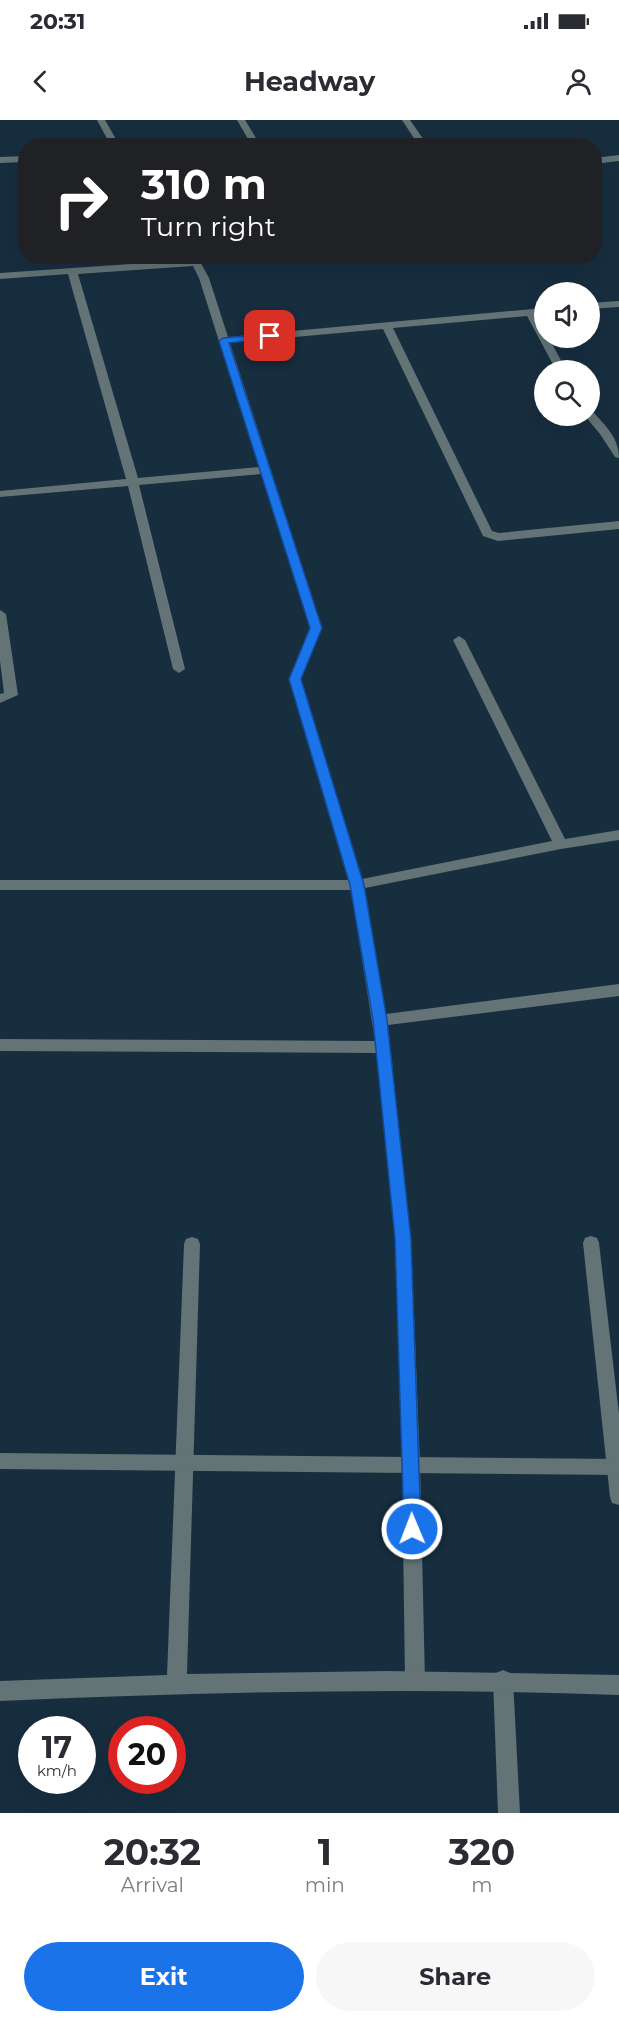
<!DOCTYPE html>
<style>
:root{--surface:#fff;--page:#f7f7f7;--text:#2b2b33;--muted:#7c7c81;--accent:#1a73e8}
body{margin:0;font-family:Montserrat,sans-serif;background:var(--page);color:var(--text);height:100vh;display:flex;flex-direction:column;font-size:22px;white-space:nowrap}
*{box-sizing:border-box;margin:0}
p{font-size:20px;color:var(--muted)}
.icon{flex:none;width:33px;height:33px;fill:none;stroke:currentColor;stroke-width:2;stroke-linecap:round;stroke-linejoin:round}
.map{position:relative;height:1693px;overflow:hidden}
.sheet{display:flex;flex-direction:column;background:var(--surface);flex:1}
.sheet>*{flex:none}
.banner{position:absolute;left:18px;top:18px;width:584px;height:126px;border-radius:24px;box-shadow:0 6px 24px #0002;background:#202124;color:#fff;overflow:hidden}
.buttons{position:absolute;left:534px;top:162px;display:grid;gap:12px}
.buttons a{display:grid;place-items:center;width:66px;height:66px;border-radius:50%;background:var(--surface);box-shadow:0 6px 24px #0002;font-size:30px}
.speed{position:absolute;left:18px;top:1596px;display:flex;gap:12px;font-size:30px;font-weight:700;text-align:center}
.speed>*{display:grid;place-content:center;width:78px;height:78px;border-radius:50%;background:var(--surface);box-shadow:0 6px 24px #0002;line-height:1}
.speed small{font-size:15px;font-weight:400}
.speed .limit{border:9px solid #d22;background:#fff;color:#111}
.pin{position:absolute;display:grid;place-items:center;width:51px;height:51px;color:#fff;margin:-26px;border-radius:12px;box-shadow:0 3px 9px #0006}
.me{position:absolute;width:66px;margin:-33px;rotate:359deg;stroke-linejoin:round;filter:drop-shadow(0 0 4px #0008)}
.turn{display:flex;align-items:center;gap:21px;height:126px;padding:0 24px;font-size:27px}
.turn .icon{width:78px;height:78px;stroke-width:2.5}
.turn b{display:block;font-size:42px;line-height:51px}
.eta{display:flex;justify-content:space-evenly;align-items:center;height:102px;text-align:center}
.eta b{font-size:36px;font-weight:700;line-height:42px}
.action{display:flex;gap:12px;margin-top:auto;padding:12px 24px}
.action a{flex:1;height:69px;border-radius:36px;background:var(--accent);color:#fff;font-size:24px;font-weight:700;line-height:69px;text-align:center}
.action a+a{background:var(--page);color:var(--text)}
.status{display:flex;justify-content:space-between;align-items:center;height:42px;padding:0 30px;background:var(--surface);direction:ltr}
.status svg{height:16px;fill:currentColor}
header{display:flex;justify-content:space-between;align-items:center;height:78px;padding:0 24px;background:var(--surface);font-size:27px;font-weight:700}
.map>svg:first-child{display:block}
</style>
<div class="status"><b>20:31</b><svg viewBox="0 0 49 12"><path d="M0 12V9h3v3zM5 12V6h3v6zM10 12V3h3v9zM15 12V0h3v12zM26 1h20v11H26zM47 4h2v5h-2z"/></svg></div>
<header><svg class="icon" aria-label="back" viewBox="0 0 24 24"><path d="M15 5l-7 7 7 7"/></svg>Headway<svg class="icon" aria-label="person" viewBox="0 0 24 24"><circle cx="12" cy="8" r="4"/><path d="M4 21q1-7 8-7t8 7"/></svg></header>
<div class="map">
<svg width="619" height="1693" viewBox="0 0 619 1693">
<rect width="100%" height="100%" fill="#172e3f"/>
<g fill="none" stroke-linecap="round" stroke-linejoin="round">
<!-- service -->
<g fill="#637376" fill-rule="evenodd">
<polygon points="411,1336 418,1338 420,1344 425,1561 422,1568 415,1571 408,1568 405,1561 402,1344 404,1338"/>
<polygon points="503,1550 510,1553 513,1560 520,1693 498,1693 493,1560 496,1553"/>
</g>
<!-- minor -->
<g fill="#637376" fill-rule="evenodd">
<polygon points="97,0 105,0 120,26 111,26"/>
<polygon points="237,0 245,0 261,26 252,26"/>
<polygon points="402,0 410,0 428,26 419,26"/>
<polygon points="619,35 619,41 594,44 594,38"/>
<polygon points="26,36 26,42 0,43 0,37"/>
<path d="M187,136H197L209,158L228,217L544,188V194L537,195L544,209V218H549L566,250H556L527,196L393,208L492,411L499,413L619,401V409L498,421L483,416L383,209L230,223L322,508L301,559L362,759L552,721L453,520L459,516L465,520L565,719L619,710V720L561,729L365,768L386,894L619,864V876L388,905L411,1119L420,1344L418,1350L411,1352L404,1350L402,1344L395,1119L377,933L0,931V919L375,921L351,770H0V760H348L289,559L310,508L261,354L139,365L185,549L179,553L173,549L128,366L0,377V371L126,359L68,154L0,159V153L189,140ZM193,146L199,158L259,347L138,358L78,154Z"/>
<polygon points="619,181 619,187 590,189 590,183"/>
<path d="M590,292L594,293C607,307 619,319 619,338L615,337L600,314L585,296H590Z"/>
<polygon points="0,490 6,494 18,575 0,583 0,574 4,573 0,541"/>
<polygon points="591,1116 597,1118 599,1123 619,1294 619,1385 612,1383 610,1377 583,1123 585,1118"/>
<path d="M192,1117L198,1119L200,1124L187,1554L387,1551L619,1555V1575C412,1567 206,1572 0,1581V1561L167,1555L184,1124L186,1119Z"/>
</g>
<!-- tertiary -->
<polygon fill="#637376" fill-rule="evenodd" points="0,1333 619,1339 619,1355 0,1349"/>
</g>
<!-- route -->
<polygon fill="#1a73e8" stroke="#114b97" stroke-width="1.5" points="270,214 273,214 273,218 229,223 322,508 301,559 364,765 387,900 411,1119 421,1409 419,1415 412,1417 406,1415 404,1409 395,1119 373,900 350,765 289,559 310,508 219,221 223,218"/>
</svg>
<div class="buttons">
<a><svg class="icon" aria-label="sound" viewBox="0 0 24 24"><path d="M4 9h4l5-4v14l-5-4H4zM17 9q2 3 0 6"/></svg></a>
<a><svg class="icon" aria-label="search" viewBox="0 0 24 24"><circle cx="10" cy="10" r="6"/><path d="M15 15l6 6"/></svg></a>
</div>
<div class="speed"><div>17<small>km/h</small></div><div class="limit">20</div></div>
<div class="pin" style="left:270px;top:216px;background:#d93025"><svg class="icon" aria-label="arrive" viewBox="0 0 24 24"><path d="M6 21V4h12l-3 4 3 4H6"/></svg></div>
<svg class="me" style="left:412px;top:1409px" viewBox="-20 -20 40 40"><circle r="17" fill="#1a73e8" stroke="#fff" stroke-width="3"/><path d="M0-11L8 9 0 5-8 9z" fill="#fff"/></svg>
<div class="banner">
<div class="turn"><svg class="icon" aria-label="right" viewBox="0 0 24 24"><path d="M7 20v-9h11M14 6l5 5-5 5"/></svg><div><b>310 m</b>Turn right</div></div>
</div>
</div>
<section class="sheet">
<div class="eta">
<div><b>20:32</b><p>Arrival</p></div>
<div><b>1</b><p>min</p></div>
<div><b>320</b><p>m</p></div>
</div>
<div class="action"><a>Exit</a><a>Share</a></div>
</section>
